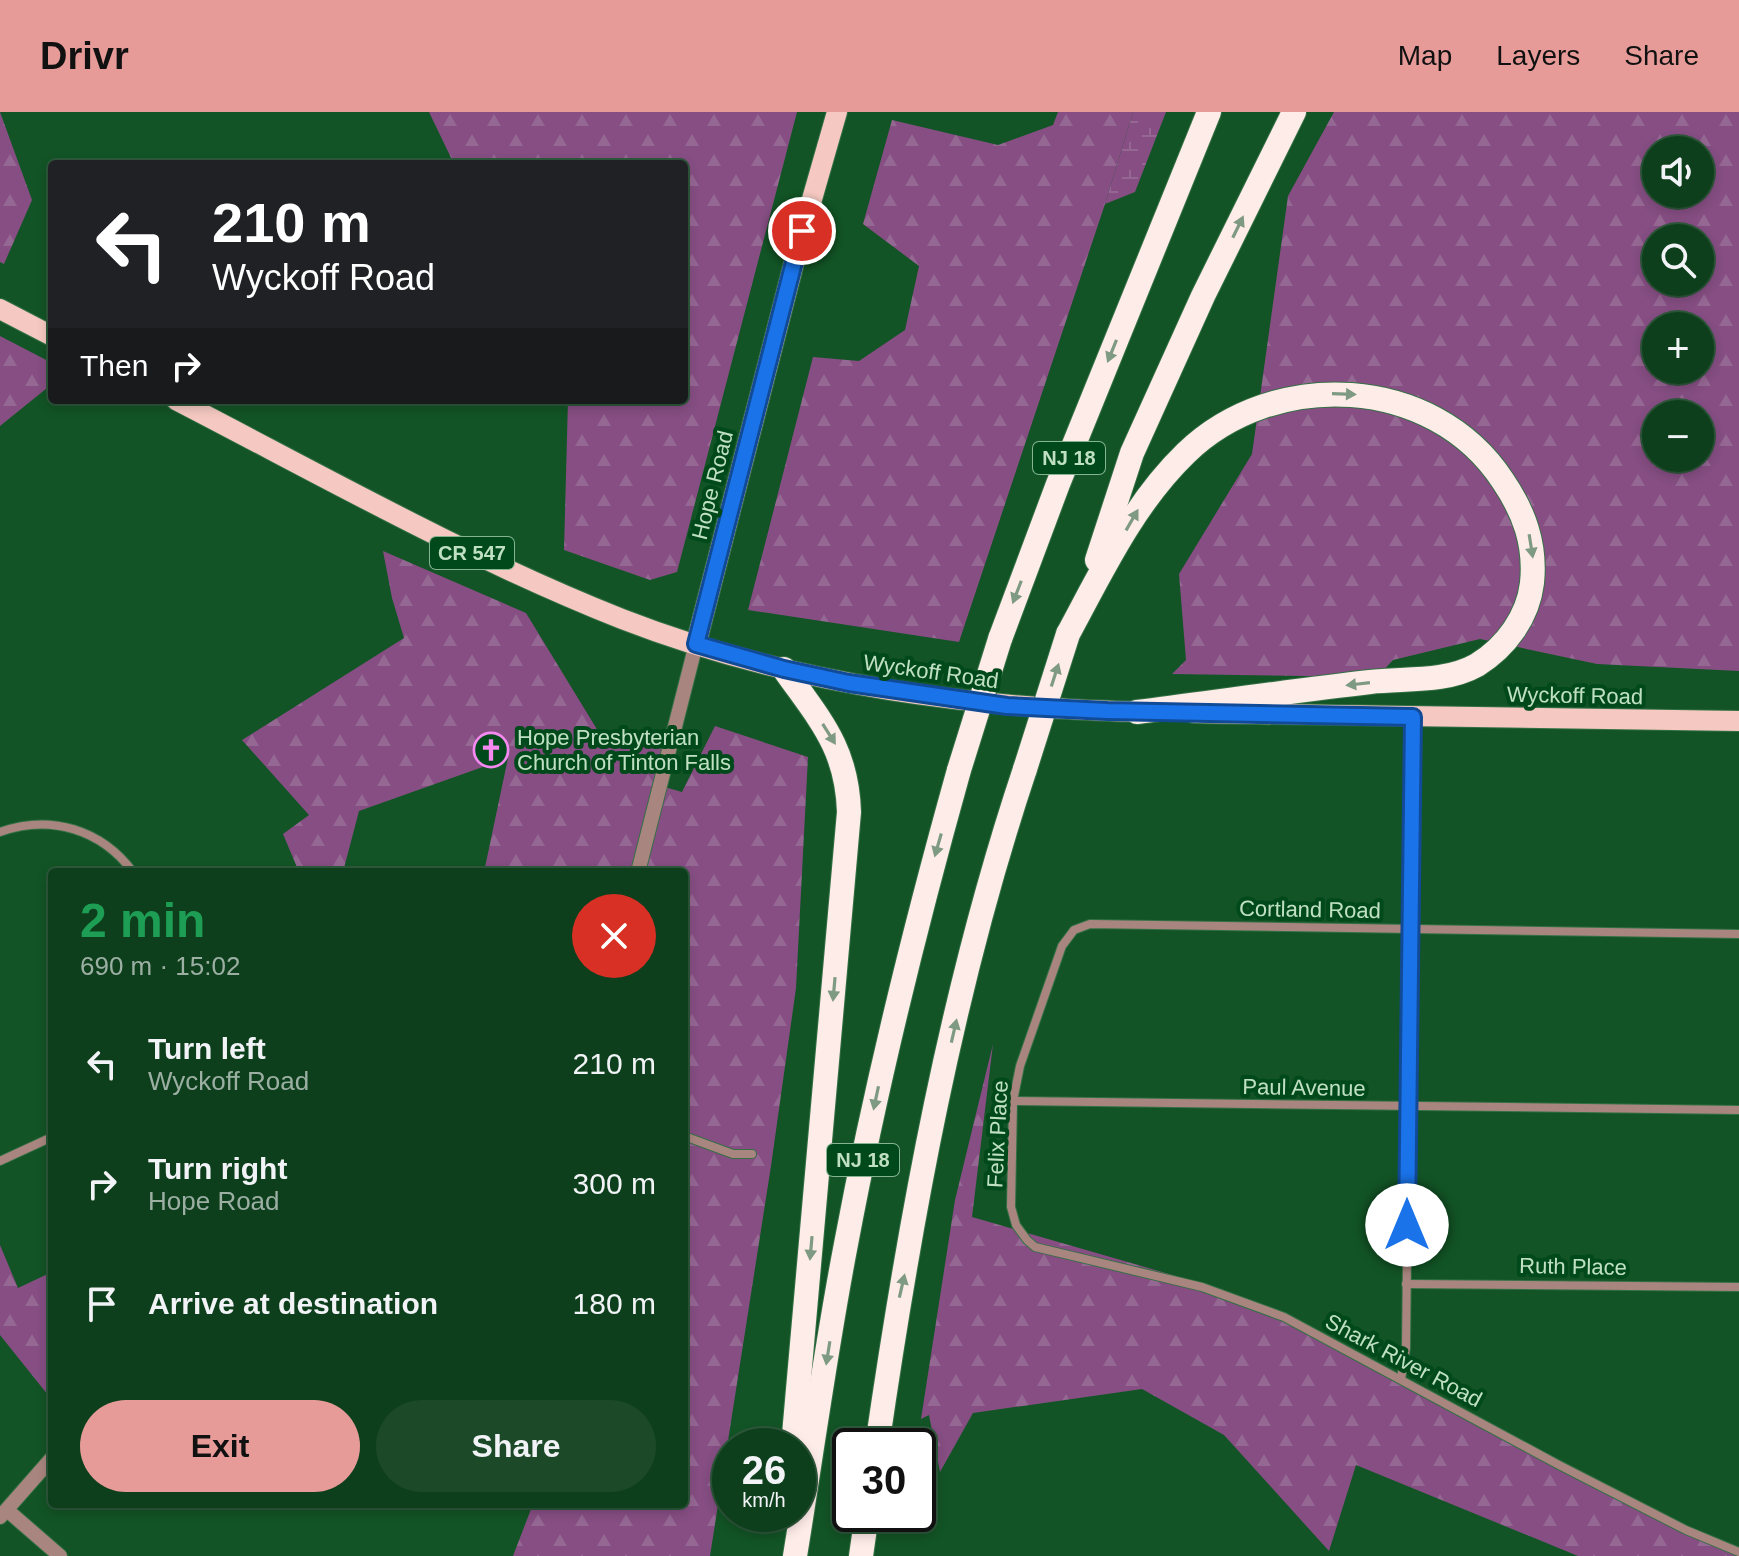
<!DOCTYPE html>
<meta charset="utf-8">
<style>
:root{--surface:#0e3f1c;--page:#1c4a29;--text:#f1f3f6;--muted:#9bafa3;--line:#2e583b;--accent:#e69b98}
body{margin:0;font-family:Arial,sans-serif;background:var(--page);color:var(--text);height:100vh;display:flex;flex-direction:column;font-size:30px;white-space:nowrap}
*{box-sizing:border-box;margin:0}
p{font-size:26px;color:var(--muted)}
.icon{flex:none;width:44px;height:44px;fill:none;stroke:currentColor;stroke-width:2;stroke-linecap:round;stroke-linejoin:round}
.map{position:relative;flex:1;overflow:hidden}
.details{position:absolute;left:48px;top:756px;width:640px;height:640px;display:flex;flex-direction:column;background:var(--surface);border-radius:8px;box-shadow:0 4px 12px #0003,0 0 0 2px var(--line)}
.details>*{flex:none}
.top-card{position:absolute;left:48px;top:48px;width:640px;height:244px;border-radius:8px;box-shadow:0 4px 12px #0003,0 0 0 2px var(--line);background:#202124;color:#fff;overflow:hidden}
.fabs{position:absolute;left:1642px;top:24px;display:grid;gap:16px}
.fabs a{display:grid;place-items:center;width:72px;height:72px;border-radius:50%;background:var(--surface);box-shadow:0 4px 12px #0003,0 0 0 2px var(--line);font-size:40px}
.speed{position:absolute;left:712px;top:1316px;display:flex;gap:16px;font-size:40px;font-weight:700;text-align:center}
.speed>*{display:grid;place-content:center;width:104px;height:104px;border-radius:50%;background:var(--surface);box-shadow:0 4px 12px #0003,0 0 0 2px var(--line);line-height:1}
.speed small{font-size:20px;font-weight:400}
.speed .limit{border:4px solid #111;border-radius:12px;background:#fff;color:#111}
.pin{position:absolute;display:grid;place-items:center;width:68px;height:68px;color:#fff;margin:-34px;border:4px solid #fff;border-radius:50%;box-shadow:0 2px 8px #0007}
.me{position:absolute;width:88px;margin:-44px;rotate:0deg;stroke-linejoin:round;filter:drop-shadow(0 0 6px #0008)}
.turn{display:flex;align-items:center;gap:28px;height:168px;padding:0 32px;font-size:36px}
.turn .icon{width:104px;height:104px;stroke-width:2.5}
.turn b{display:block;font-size:56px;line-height:68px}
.then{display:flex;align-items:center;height:76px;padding:0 32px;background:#0003;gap:16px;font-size:30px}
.round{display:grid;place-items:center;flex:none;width:84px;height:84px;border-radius:42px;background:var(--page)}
.head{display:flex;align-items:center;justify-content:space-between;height:136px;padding:0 32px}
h1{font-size:48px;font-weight:700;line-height:60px;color:#1e9e55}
.cta{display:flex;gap:16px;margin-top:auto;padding:16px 32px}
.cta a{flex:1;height:92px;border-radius:48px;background:var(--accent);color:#111;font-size:32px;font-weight:700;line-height:92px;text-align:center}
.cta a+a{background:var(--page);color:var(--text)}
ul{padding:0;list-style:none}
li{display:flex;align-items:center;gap:24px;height:120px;padding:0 32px}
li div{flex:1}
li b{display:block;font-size:30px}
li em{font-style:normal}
header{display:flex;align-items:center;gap:48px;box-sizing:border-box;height:112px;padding:0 40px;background:var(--accent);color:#111}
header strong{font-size:38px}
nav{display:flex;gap:44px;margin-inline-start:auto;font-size:28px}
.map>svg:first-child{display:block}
</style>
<header>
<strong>Drivr</strong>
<nav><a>Map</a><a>Layers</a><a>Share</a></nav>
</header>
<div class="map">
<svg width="1739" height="1444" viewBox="0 0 1739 1444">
<defs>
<pattern id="forest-firs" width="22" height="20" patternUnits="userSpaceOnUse" patternTransform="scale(2)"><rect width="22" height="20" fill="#864e83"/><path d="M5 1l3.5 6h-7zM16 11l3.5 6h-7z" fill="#956793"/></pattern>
<pattern id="wetland-marsh" width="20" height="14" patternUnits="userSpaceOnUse" patternTransform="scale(2)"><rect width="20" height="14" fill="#864e83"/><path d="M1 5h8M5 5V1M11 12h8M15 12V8" fill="none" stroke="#956793"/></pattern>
</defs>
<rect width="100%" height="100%" fill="#125425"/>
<!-- forest -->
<g fill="url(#forest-firs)" fill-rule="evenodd">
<polygon points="0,0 32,88 4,152 0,150"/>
<polygon points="429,0 797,0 677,460 650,468 564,438 568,288 684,288 684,52 454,52"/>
<polygon points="1058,0 1133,0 1105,92 959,530 748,498 813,245 859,249 905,218 919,154 863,112 892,8 998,33 1053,13"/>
<path d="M1334,0H1739V559L1597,552L1480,527L1393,548L1377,565L1172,562L1186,548L1179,462L1252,342L1288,84ZM1656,38H1700V82H1656ZM1656,126H1700V170H1656ZM1656,214H1700V258H1656ZM1656,302H1700V346H1656Z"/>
<polygon points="0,224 52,251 52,272 0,314"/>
<polygon points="383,439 526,501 598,619 669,630 661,674 682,680 715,614 808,645 796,876 771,1054 710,1444 513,1444 533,1392 684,1392 684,760 484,760 508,646 359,699 343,760 299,760 283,722 309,703 242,628 404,526 392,486"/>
<polygon points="993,932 972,1105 1221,1177 1739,1444 1578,1444 1356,1353 1329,1439 1224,1323 1142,1277 973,1301 940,1360 929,1303 921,1307 955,1088"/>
<polygon points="0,1133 18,1176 52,1160 52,1288 0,1223"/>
</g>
<!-- wetland -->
<polygon fill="url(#wetland-marsh)" points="1133,0 1166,0 1135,80 1105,92"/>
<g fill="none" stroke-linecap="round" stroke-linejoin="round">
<!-- minor casing -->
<g stroke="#357045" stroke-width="10">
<g id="minor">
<path d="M0,720C50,702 101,717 133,760"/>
<polyline points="452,760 468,760"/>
<polyline points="1739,822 1090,812 1074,818 1062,834 1020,954 1013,989 1011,1095 1016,1113 1027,1128 1035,1135 1202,1175 1284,1205 1559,1353 1686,1418 1739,1440"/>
<polyline points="1013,989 1739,998"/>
<polyline points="684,1024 733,1042 752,1042"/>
<polyline points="0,1049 52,1025"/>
<polyline points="1406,1172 1739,1175"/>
<polyline points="1401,1267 1406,1236 1413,606"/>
</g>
</g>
<!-- tertiary casing -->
<g stroke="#357045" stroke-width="16">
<g id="tertiary">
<polyline points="638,760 696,532"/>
<polyline points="7,1398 60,1444"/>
<polyline points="0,1405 52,1346"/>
</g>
</g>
<!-- primary casing -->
<g stroke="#357045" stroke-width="22">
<g id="primary">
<polyline points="0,197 52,224"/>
<path d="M176,288C323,364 468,446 622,507C789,572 971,597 1150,600"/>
<polyline points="696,532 796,143 837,0"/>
<polyline points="1194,601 1739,609"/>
</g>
</g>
<!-- motorway casing -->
<g stroke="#357045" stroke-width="26">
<g id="motorway">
<polyline points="1097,448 1132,341 1203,184 1294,0"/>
<path d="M1068,522C1102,459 1134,391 1186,341C1274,256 1433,262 1503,369C1524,400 1536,432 1532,471C1528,505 1506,535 1477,553C1445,571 1405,566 1370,570C1292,579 1215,590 1137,600"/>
<polyline points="1000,527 1058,372 1209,0"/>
<path d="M784,557C819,607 847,635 849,700L793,1334"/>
<path d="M877,1334C910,1107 952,875 1025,657"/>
<path d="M795,1444C812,1340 826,1235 846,1132C876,972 915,815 959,658"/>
<polyline points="861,1444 867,1402"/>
</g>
</g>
<!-- minor -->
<use href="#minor" stroke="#a9857f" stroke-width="8"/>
<!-- tertiary -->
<use href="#tertiary" stroke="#a9857f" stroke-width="14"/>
<!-- primary -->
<use href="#primary" stroke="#f5c9c2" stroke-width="20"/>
<!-- motorway -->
<use href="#motorway" stroke="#feece9" stroke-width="24"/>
<!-- motorway-bridge casing -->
<g stroke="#357045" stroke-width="26" stroke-linecap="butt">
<g id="motorway-bridge">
<polyline points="1025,657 1068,522"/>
<polyline points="959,658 1000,527"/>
</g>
</g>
<!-- motorway-bridge -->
<use href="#motorway-bridge" stroke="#feece9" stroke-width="24"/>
</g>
<!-- one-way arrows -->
<defs><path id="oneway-solid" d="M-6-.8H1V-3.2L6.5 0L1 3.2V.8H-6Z" transform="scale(2)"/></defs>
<g fill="#7f9a82">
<use href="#oneway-solid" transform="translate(1238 115) rotate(-64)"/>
<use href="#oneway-solid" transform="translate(1112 239) rotate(112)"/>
<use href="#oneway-solid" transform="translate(1344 282) rotate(2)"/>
<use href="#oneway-solid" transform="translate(1132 408) rotate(-60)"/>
<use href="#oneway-solid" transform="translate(1531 434) rotate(81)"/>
<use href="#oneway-solid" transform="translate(1017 480) rotate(111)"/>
<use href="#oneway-solid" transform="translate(1055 563) rotate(-72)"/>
<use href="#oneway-solid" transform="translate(1358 572) rotate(173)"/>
<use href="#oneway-solid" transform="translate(829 622) rotate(58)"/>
<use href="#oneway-solid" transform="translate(938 733) rotate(106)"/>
<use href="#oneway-solid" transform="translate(834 877) rotate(95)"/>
<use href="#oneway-solid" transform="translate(954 919) rotate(-77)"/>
<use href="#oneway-solid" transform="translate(876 986) rotate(102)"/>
<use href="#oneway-solid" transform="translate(811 1136) rotate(95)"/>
<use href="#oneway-solid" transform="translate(902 1174) rotate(-77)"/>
<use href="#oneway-solid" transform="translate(828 1241) rotate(99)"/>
</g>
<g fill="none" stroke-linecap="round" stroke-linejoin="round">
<!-- route casing -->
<g stroke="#114b97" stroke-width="20">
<polyline id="route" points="802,119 696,532 784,557 849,571 1007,594 1107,599 1413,605 1407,1113"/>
</g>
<!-- route -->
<use href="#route" stroke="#1a73e8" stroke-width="14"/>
</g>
<!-- icons -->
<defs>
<g id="church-ring" transform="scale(1.8)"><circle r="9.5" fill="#00491a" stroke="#f489f0" stroke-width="1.5"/><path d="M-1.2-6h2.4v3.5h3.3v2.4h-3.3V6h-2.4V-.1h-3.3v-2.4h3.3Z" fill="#f489f0"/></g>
</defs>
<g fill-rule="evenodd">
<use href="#church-ring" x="491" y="638"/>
</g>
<g text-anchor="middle" stroke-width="8" stroke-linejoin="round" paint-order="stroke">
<!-- shield labels -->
<g fill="#00491a" stroke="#86b391" stroke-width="2">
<rect x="1033" y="330" width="72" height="32" rx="6"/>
<rect x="430" y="425" width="84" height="32" rx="6"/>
<rect x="827" y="1032" width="72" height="32" rx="6"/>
</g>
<g font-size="20" font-weight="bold" fill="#c0e0c4">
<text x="1069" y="353">NJ 18</text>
<text x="472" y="448">CR 547</text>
<text x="863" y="1055">NJ 18</text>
</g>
<!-- street labels -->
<g font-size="22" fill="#c0e0c4" stroke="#00491a">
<text transform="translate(712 373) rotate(-76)" y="8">Hope Road</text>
<text transform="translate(931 559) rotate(8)" y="8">Wyckoff Road</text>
<text transform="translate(1575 583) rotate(1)" y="8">Wyckoff Road</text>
<text transform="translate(1310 797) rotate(1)" y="8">Cortland Road</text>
<text transform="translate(1304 975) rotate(1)" y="8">Paul Avenue</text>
<text transform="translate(997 1022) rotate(-87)" y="8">Felix Place</text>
<text transform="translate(1573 1154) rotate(1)" y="8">Ruth Place</text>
<text transform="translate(1404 1248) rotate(28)" y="8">Shark River Road</text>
</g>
<!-- poi labels -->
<g font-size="22" fill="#c0e0c4" stroke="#00491a" text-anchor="start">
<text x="517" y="633">Hope Presbyterian<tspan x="517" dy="25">Church of Tinton Falls</tspan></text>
</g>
</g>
</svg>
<div class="fabs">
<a><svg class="icon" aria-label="sound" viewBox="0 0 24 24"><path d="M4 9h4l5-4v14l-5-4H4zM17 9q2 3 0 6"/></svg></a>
<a><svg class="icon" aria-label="search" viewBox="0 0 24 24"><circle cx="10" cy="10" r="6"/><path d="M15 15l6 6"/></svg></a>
<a>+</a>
<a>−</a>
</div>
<div class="speed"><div>26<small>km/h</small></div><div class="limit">30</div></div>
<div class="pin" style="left:802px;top:119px;background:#d93025"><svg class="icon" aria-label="arrive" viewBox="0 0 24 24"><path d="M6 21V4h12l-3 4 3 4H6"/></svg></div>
<svg class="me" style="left:1407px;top:1113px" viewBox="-20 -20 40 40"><circle r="19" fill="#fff"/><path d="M0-13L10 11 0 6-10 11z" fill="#1a73e8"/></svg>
<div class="top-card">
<div class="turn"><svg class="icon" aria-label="left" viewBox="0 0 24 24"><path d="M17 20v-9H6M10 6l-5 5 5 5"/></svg><div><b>210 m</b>Wyckoff Road</div></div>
<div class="then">Then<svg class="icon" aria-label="right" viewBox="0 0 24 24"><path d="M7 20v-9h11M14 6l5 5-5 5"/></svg></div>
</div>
<section class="details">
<div class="head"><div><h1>2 min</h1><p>690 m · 15:02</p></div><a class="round" style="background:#d93025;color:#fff"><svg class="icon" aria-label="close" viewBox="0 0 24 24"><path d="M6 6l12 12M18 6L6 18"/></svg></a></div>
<ul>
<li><svg class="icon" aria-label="left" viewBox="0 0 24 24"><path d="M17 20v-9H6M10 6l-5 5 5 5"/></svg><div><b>Turn left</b><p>Wyckoff Road</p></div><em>210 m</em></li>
<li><svg class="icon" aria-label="right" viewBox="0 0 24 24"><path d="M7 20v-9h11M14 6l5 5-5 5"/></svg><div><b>Turn right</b><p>Hope Road</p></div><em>300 m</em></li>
<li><svg class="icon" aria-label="arrive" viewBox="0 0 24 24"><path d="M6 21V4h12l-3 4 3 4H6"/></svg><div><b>Arrive at destination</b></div><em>180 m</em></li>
</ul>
<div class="cta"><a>Exit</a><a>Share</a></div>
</section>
</div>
